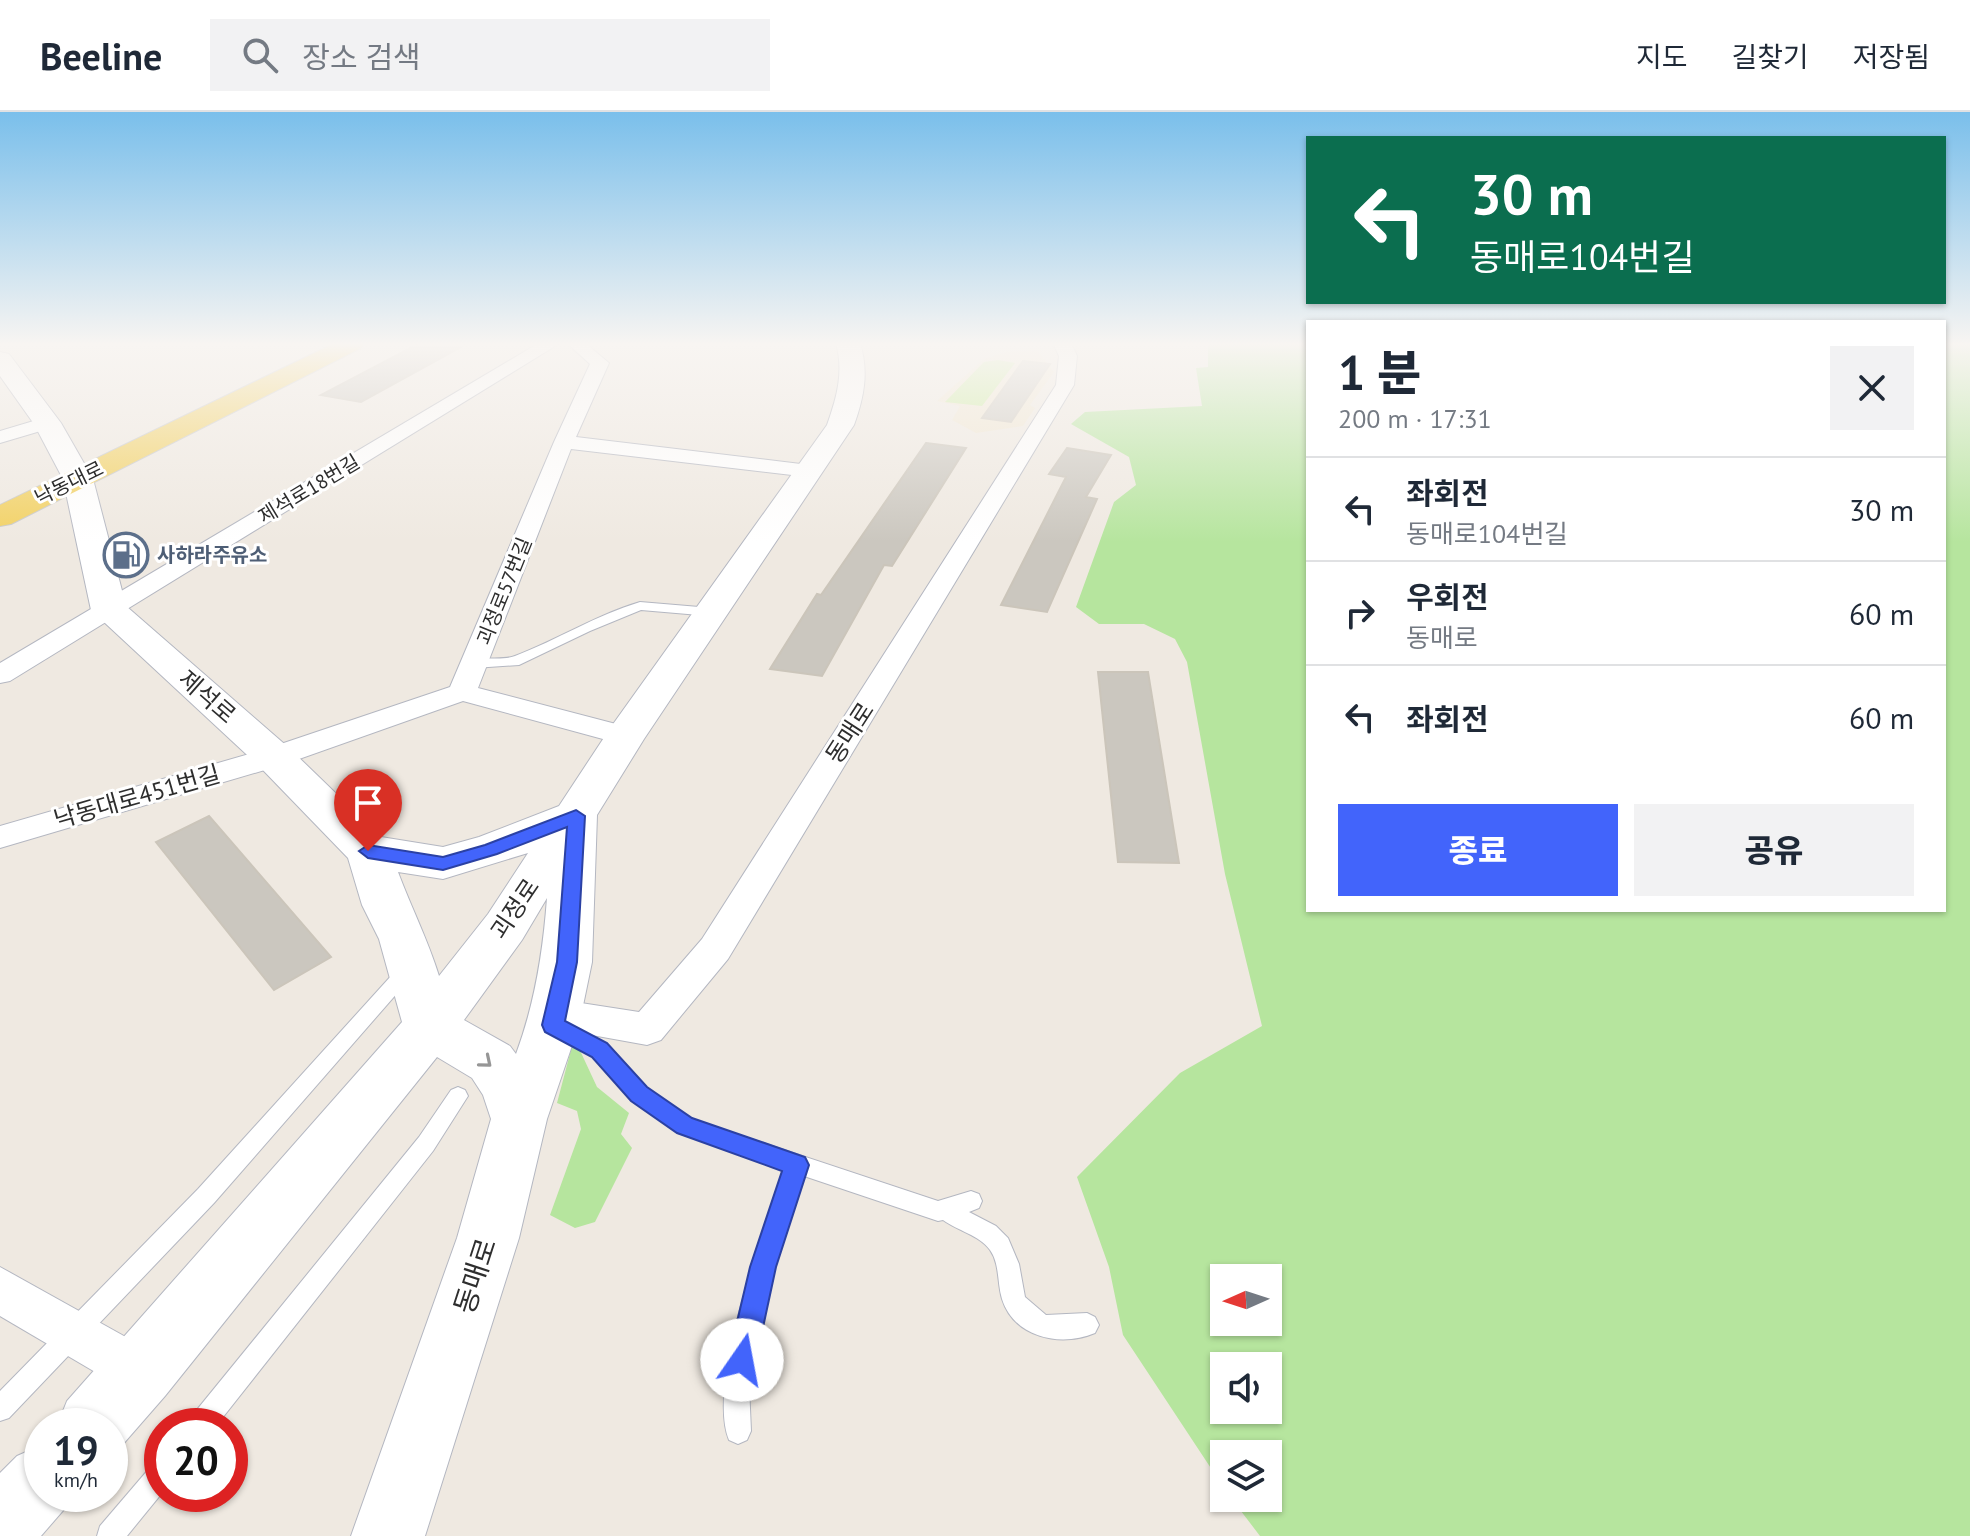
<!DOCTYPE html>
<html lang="ko">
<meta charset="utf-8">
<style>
:root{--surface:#fff;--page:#f2f2f3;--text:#1f2937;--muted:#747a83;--line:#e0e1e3;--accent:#4264fb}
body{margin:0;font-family:"PT Sans","Noto Sans KR",sans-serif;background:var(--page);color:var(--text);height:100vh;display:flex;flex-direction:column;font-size:30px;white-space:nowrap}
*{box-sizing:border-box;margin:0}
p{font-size:26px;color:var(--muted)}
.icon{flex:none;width:44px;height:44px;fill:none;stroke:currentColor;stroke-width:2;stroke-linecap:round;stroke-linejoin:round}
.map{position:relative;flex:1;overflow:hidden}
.panel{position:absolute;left:1306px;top:208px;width:640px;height:592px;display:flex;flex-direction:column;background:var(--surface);border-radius:0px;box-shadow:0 2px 6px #0004}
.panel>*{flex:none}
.top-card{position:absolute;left:1306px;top:24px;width:640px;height:168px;border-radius:0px;box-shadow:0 2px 6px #0004;background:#0b6e4f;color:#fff;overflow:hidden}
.needle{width:52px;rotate:267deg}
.tools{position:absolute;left:1210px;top:1152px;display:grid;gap:16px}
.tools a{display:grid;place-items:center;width:72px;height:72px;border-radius:0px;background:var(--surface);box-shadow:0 2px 6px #0004;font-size:40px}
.speed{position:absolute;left:24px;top:1296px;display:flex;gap:16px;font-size:40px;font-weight:700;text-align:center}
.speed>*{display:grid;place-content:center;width:104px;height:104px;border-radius:50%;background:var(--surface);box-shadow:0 2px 6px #0004;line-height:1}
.speed small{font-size:20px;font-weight:400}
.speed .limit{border:12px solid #d22;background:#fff;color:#111}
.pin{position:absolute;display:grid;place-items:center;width:68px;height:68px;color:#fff;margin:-82px -34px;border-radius:50% 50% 50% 0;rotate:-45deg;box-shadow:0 0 8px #0007}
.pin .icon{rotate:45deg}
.me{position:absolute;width:88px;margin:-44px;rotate:12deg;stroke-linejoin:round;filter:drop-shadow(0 0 6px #0008)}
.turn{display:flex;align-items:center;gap:28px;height:168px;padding:0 32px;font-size:36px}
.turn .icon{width:104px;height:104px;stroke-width:2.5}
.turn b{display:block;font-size:56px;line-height:68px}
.round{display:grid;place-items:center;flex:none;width:84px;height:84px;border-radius:0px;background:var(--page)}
.summary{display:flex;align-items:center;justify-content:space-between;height:136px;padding:0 32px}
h1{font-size:48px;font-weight:800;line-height:60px}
.button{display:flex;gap:16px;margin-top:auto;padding:16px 32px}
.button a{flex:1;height:92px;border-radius:0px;background:var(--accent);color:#fff;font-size:32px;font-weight:800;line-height:92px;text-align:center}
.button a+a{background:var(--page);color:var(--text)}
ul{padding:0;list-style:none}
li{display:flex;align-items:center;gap:24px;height:104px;padding:0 32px;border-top:2px solid var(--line)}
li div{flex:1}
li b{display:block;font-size:30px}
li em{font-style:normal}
header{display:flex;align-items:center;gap:48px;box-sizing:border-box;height:112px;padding:0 40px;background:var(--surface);border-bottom:2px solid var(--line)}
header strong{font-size:38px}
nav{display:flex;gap:44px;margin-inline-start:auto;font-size:28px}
.search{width:560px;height:72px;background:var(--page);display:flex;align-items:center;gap:20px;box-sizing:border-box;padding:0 28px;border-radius:0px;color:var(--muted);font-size:30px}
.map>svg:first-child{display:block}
</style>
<header>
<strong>Beeline</strong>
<div class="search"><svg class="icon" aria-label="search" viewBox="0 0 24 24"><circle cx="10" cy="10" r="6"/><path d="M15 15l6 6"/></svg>장소 검색</div>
<nav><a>지도</a><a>길찾기</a><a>저장됨</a></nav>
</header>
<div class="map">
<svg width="1970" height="1424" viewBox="0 0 1970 1424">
<rect width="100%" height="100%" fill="#efe9e1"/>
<!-- education -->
<polygon fill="#f0e6d1" points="1037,238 1054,260 1030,293 1035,296 1023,314 976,321 952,308 960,294 937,289 984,247 1006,240"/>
<!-- green -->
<g fill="#b6e59e" fill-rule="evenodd">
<path d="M1208,231H1308V798H1944V231H1970V1424H1260L1231,1386H1268V1342H1224V1376L1123,1223L1109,1155L1077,1065L1180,961L1262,914L1225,762L1187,550L1175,527L1144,512H1099L1076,495L1114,390L1136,373L1129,345L1071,312L1085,300L1202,294L1196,256L1208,255ZM1224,1166H1268V1210H1224ZM1224,1254H1268V1298H1224Z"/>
<polygon points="577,932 597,975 629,1001 621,1022 632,1036 595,1110 575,1116 550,1103 581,1017 577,999 557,991 572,934"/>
</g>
<!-- pitch -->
<polygon fill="#c9ec9a" points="998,248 1015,251 982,294 945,290 984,250"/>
<!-- building -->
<g fill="#cbc7bf" stroke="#cbc5ba" stroke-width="2">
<polygon points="420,231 468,231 361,290 321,283"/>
<polygon points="1023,249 1050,252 1011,310 982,306"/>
<polygon points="926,331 966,336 892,454 884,453 822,564 770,557 817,482 821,483"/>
<polygon points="1067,336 1111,343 1086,385 1097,387 1047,500 1001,493 1066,365 1049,362"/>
<polygon points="1098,560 1148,560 1179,751 1118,750"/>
<polygon points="209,704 331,845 274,878 156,730"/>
</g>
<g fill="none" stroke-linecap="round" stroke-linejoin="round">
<!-- lane casing -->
<g stroke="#b4b7c1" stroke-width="2">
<g id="lane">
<path d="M640,490L711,496L717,500L711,504L641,498L590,519L519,553L474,556L467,552C480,542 500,550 515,544C557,528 596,503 640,490Z"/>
<polygon points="407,851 413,853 416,858 413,863 214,1091 9,1306 0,1309 0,1279 198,1077 401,853"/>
<path d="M558,908L606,932L646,976L691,1007L938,1089L971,1079L979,1082L982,1089L979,1096L969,1100L996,1114L1008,1126L1019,1152L1025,1185L1046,1203L1087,1201L1095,1205L1099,1213L1095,1221C1060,1236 1014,1225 1002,1187C997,1171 1000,1152 990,1138C979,1123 958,1119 943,1108L938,1109L804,1064L774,1155L759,1221L749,1274L751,1319L747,1328L738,1332L729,1328C706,1273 765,1115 785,1057L678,1021L632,988L592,944L551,922L548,916L551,910Z"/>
<polygon points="458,975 465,978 468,984 433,1039 216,1314 187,1314 191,1305 419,1025 451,978"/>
<polygon points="162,1348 162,1381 127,1424 97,1424 100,1414 153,1352"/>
</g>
</g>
<!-- street casing -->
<g stroke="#b4b7c1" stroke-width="2">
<g id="street">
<polygon points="539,231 560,231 10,569 0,571 0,551"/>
<polygon points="567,231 585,231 609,251 576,325 809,353 820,359 809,365 571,337 478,576 635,617 640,624 635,631 625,633 463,589 285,652 0,736 0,714 263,638 450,575 554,330 590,252"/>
<polygon points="1053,231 1071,231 1077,244 1074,273 728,847 661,928 647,933 542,914 536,903 542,892 555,887 639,900 702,827 1056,273 1059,244"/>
<polygon points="47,305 54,307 57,311 54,315 0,331 0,319"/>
<polygon points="0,1155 158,1243 165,1260 158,1277 141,1284 124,1277 0,1204"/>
</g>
</g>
<!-- secondary casing -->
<g stroke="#b4b7c1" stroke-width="2">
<g id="secondary">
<path d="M836,231H860C869,260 864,285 854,313L644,627L597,703L592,850L579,913L547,1007L519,1126L425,1424H351L457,1126L491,1007L483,983L472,966L437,945L165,1284L117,1339L110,1341V1314H57L67,1289L402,910L379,827L362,793L348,746L259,654L91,498L63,367L34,312L0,264V240L9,242L61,311L93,367L126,494L289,636L381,725L443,735L479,725L559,694L611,615L827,313C837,285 844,260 836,231ZM528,741L488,802L439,864C428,828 411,795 398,760L443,767ZM547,786C543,840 535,891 516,942L510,934L464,908L522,828Z"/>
<polygon points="42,1333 42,1382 72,1382 67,1394 41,1424 0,1424 0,1361 17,1344"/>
</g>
</g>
<!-- primary casing -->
<g stroke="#c9c9c9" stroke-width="2">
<polygon id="primary" points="335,231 365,231 361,236 11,412 0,414 0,393"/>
</g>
<!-- lane -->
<use href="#lane" fill="#fff" fill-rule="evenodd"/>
<!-- street -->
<use href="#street" fill="#fff" fill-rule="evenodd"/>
<!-- secondary -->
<use href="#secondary" fill="#fff" fill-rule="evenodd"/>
<!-- primary -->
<use href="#primary" fill="#f2d163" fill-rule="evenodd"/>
</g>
<!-- one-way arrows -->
<defs><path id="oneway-chevron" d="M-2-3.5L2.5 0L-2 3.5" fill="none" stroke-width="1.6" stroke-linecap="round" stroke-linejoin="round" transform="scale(2)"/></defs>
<use stroke="#969696" href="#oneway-chevron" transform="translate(486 950) rotate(40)"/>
<!-- sky -->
<linearGradient id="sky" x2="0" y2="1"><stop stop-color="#7abfeb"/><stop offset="0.54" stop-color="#f8f5f2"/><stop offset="1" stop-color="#f8f5f2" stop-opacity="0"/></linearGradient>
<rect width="1970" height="430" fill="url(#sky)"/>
<!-- route -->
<polygon fill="#4264fb" stroke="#2b41a3" stroke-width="2" points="576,698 585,704 577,850 565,909 607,931 647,975 692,1006 805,1045 809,1053 776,1155 756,1248 752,1257 742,1261 732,1257 728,1248 750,1155 782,1059 677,1021 631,989 592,945 545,920 542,913 557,850 567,715 497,742 443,758 368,746 359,739 368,733 443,745 485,733"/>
<!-- icons -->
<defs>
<g id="fuel-ring" transform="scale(2.3)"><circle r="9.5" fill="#fff" stroke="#5c6f8a" stroke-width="1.5"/><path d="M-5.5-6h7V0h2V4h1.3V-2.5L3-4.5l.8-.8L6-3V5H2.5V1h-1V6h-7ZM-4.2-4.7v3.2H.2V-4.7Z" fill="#5c6f8a"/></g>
</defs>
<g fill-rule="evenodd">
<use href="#fuel-ring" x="126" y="443"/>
</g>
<g text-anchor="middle" stroke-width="6" stroke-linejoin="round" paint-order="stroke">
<!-- far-street labels -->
<g font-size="20" fill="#2e2e2e" stroke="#fff">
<text transform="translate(69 371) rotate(-26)" y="7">낙동대로</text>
<text transform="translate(309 377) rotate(-31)" y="7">제석로18번길</text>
<text transform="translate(504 479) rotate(-68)" y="7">괴정로57번길</text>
</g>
<!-- far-service labels -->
<g font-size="20" font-weight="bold" fill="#4e5e75" stroke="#fff" text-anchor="start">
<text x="157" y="450">사하라주유소</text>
</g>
<!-- street labels -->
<g font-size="24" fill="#2e2e2e" stroke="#fff">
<text transform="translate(207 585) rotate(41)" y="8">제석로</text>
<text transform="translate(850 621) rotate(-57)" y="8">동매로</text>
<text transform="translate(137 685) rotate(-16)" y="8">낙동대로451번길</text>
<text transform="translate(515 797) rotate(-56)" y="8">괴정로</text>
</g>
<!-- near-street labels -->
<g font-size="28" fill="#2e2e2e" stroke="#fff">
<text transform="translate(475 1164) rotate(-72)" y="10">동매로</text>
</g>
</g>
</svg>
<div class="tools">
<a><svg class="needle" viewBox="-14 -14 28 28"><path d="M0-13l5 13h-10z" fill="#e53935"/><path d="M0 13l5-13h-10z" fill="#747a83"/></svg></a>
<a><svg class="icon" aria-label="sound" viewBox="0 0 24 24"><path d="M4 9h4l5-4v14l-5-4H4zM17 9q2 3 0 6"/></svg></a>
<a><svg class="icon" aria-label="layers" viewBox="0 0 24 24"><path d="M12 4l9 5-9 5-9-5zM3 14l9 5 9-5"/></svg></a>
</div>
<div class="speed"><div>19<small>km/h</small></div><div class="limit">20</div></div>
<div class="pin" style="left:368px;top:739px;background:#d93025"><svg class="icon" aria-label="arrive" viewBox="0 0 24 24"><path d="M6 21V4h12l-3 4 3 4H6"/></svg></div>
<svg class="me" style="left:742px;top:1248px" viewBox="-20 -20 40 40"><circle r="19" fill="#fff"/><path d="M0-13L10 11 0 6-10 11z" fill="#4264fb"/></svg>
<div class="top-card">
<div class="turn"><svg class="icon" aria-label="left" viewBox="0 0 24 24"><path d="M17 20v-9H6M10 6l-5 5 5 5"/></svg><div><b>30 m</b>동매로104번길</div></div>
</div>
<section class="panel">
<div class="summary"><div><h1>1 분</h1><p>200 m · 17:31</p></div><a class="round"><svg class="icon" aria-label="close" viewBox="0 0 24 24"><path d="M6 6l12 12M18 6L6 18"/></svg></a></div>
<ul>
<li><svg class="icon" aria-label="left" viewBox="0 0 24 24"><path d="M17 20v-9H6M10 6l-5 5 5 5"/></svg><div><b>좌회전</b><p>동매로104번길</p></div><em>30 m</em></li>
<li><svg class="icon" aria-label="right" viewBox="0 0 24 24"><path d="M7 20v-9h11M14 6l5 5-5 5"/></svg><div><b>우회전</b><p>동매로</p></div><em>60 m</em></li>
<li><svg class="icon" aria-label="left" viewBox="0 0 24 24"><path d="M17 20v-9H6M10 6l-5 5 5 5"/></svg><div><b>좌회전</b></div><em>60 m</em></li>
</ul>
<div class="button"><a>종료</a><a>공유</a></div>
</section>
</div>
